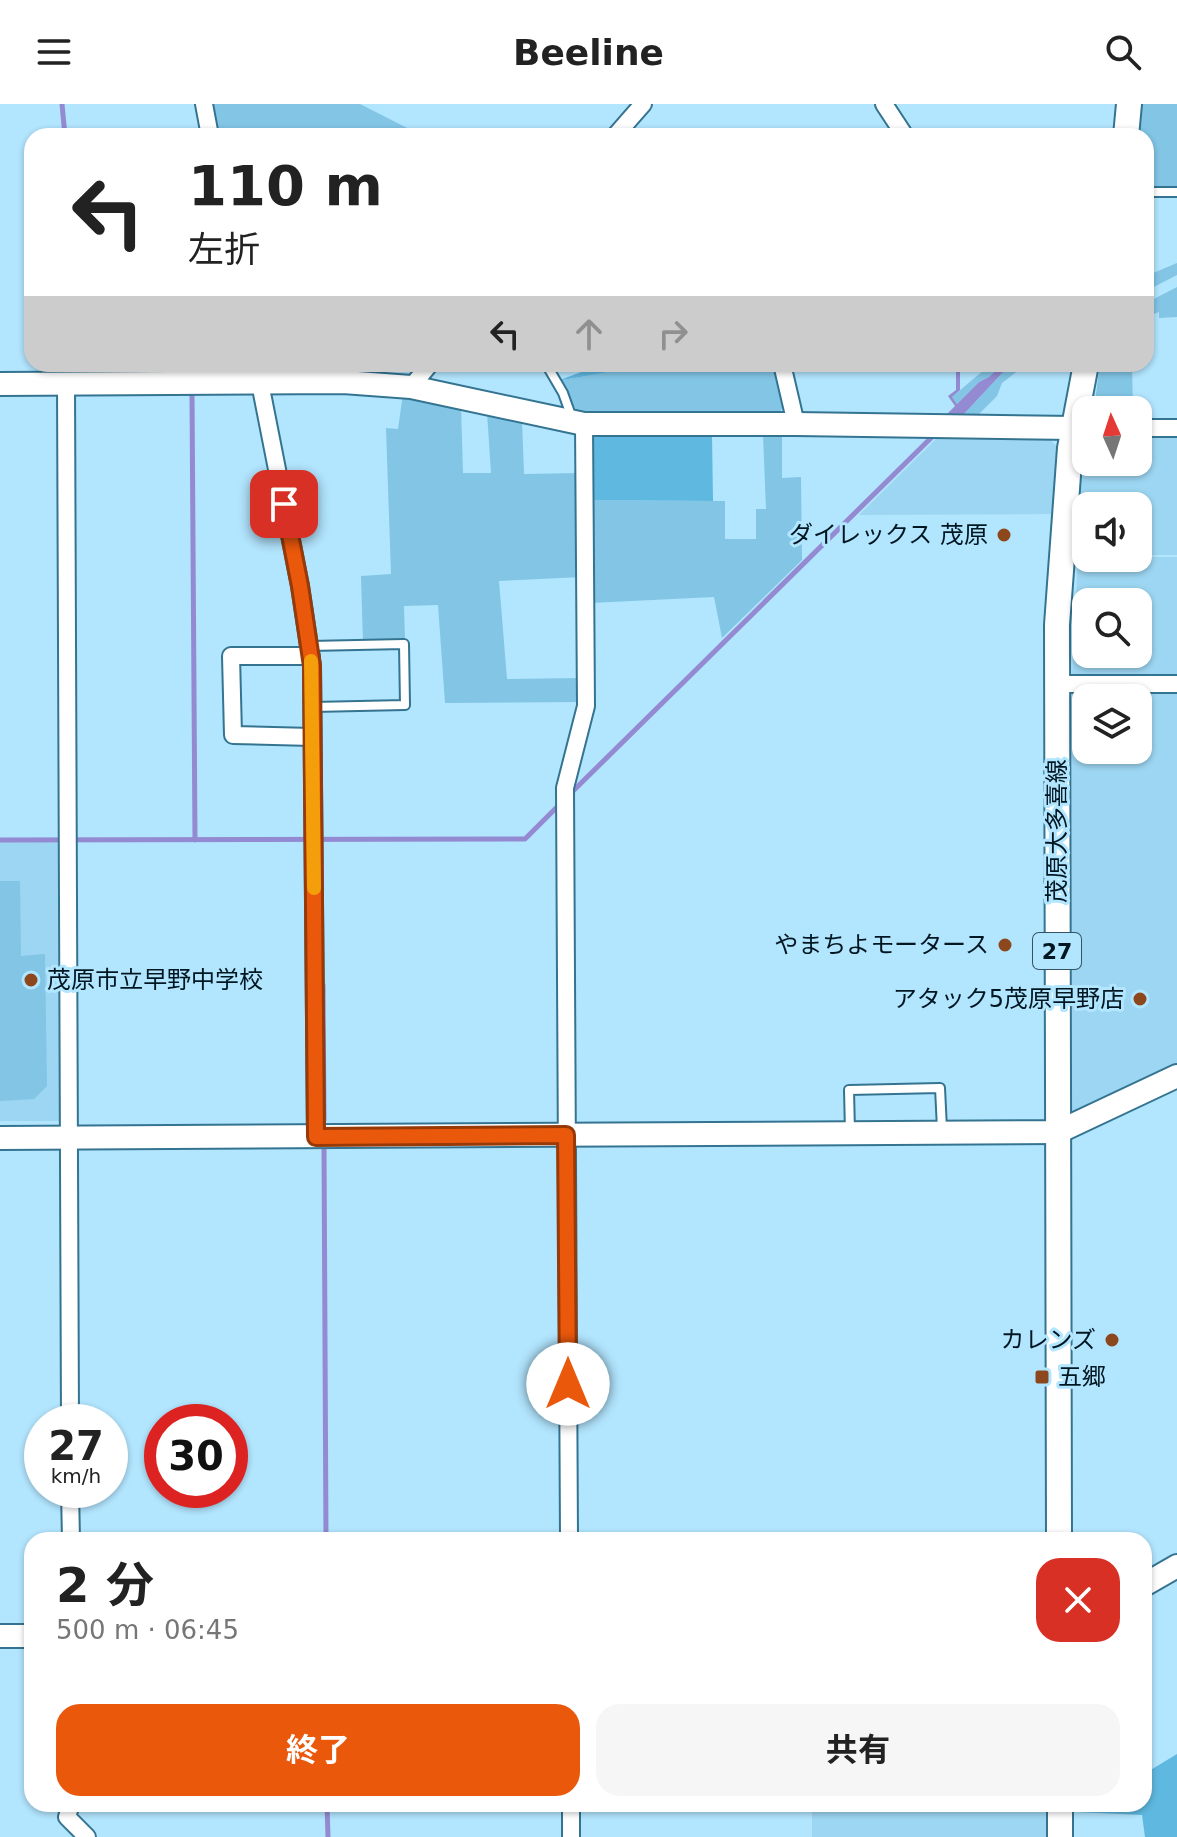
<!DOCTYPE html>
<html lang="ja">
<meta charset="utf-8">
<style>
:root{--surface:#fff;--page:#f6f6f6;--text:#222;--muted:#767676;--accent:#ea580c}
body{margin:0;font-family:"DejaVu Sans","Noto Sans JP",sans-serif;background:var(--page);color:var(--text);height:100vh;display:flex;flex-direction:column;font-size:30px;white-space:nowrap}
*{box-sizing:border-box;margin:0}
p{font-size:26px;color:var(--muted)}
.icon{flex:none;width:44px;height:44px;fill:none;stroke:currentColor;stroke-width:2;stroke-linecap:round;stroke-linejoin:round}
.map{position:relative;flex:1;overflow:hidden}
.drawer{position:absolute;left:24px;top:1428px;width:1128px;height:280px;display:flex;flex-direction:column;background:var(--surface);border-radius:24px;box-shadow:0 2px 6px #0004}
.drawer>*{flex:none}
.top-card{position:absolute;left:24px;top:24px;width:1130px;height:244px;border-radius:24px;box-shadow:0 2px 6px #0004;background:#fff;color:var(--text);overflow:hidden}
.needle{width:52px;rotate:357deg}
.controls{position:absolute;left:1072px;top:292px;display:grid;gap:16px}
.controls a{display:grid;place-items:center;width:80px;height:80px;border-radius:16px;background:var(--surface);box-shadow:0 2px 6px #0004;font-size:40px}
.speed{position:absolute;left:24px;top:1300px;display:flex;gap:16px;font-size:40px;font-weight:700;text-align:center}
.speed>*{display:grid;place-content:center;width:104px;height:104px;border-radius:50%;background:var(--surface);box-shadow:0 2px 6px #0004;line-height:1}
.speed small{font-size:20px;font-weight:400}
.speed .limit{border:12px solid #d22;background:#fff;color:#111}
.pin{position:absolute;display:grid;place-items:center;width:68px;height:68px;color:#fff;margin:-34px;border-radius:16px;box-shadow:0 4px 12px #0006}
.me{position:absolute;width:88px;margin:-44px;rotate:0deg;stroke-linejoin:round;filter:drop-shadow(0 0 6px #0008)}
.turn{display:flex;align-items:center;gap:28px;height:168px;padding:0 32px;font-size:36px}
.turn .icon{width:104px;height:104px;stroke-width:2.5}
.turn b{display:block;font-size:56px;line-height:68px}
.lanes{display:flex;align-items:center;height:76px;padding:0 32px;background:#0003;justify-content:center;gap:40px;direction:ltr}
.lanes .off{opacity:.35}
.round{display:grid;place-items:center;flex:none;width:84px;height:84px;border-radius:24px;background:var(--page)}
.overview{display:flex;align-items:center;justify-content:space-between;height:136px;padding:0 32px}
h1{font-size:48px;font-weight:700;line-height:60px}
.primary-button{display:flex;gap:16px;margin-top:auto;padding:16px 32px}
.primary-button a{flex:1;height:92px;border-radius:24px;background:var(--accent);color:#fff;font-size:32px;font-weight:700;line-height:92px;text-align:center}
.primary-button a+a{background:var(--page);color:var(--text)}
header{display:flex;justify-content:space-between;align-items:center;height:104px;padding:0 32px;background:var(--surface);font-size:36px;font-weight:700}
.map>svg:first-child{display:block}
</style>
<header><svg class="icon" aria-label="menu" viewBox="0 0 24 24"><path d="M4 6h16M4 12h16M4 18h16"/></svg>Beeline<svg class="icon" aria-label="search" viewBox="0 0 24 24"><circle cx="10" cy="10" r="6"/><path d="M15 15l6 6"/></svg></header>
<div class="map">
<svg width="1177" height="1733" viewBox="0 0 1177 1733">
<rect width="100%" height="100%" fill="#b2e5fe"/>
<!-- built -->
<g fill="#9dd6f2" fill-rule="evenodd">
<polygon points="1138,332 1177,332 1177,451 1138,451 1138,402 1086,402 1086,451 1074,451 1086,335 1086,358 1138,358"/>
<polygon points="937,334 1048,334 1062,347 1055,410 859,411"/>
<path d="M1078,453H1177V570H1072ZM1086,498H1138V550H1086Z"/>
<path d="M1177,587V962L1072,1011L1070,588ZM1086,594H1138V646H1086Z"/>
<polygon points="0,736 63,736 62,1017 0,1017"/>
<polygon points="812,1700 1049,1700 1050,1733 812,1733"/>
</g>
<!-- green -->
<g fill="#82c5e5">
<polygon points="210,0 360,0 423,32 217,32"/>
<polygon points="1142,0 1177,0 1177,83 1146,84 1146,32 1139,32"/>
<polygon points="1177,159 1177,171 1146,187 1146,172"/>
<polygon points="1177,183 1177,213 1159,214 1159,208 1146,213 1146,199"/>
<polygon points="656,260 777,260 786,299 778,311 577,307 557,277"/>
<polygon points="991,260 1005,260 989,273 979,278 957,300 952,293"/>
<polygon points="1015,260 1027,260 1002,279 997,292 976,313 962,312 1005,266"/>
<polygon points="1100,260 1132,260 1133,306 1094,305"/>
<polygon points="403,290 461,303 463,369 491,369 487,308 522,316 524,370 581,369 582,473 499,477 507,575 583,574 582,598 445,599 438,501 404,502 405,536 363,537 361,472 391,470 386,324 398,325"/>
<polygon points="763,331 782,331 782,374 801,373 802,456 722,534 714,493 590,499 588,396 725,397 725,435 756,435 756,405 766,405"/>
<polygon points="0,777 20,777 21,852 45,850 47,982 34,995 0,997"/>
</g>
<!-- forest -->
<g fill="#5fb8e0">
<polygon points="603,260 656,260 557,277"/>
<polygon points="593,331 712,331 713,397 588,396 588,341"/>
<polygon points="1177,1650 1177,1733 1145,1733 1142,1711 1076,1708 1091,1700 1144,1700 1144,1670"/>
</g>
<!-- water -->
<polygon fill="#948ad1" points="956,260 960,260 960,286 952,293 957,300 979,278 989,273 1000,263 1005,260 1015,260 1005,266 962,312 945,312 955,302 948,292 956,286"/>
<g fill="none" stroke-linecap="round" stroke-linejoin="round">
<!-- stream -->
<g stroke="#948ad1" stroke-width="5">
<polyline points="62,0 65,32"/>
<polyline points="91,260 93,271"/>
<polyline points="192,290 195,736"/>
<polyline points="570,690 936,329"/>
<polyline points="0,736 525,735 560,700"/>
<polyline points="323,881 324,1016"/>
<polyline points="324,1040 326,1436"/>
<polyline points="327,1700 328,1733"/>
</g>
<!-- lane casing -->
<g stroke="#347491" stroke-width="12">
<g id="lane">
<polyline points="1146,88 1177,88"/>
<polyline points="548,260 549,265 563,289 572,314"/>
<polyline points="310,542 404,540 405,601 313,603"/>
<polyline points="850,1028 849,986 940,984 942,1025"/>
</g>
</g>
<!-- street casing -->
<g stroke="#347491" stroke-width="20">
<g id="street">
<polyline points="204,0 210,32"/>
<polyline points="884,0 905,32"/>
<polyline points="615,32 643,0"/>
<polyline points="255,260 260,279 300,482 312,562 316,1033"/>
<polyline points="782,260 796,320"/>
<polyline points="66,279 70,1318"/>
<polyline points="411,283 430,260"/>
<polyline points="1138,324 1177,324"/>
<polyline points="311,552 231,552 233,631 312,633"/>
<polyline points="1057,580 1177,580"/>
<polyline points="70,1386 71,1436"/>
<polyline points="569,1436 565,684 586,602 584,320"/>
<polyline points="71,1700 67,1713 87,1733"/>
<polyline points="571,1700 571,1733"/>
</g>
</g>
<!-- secondary casing -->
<g stroke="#347491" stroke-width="26">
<g id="secondary">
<polyline points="0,280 343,278 411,283 584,320 796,320 1074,324"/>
<polyline points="0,1034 1058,1028 1177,972"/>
<polyline points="1144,1481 1177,1462"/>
<polyline points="0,1532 32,1532"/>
</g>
</g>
<!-- primary casing -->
<g stroke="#347491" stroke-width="28">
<g id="primary">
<polyline points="1126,32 1129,0"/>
<polyline points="1059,1436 1057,521 1070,344 1086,260"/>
<polyline points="1060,1700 1060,1733"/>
</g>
</g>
<!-- lane -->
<use href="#lane" stroke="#fff" stroke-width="8"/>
<!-- street -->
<use href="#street" stroke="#fff" stroke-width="16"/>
<!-- secondary -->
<use href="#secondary" stroke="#fff" stroke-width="22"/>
<!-- primary -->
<use href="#primary" stroke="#fff" stroke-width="24"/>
</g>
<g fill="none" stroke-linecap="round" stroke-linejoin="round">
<!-- route casing -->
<g stroke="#983908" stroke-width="20">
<polyline id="route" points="284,400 300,482 312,562 316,1033 566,1031 568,1280"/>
</g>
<!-- route -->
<use href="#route" stroke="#ea580c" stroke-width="14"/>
<!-- slow -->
<polyline stroke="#f59e0b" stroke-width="14" points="311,557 314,784"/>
</g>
<!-- markers -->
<g fill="#8c481c" stroke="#b2e5fe" stroke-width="3">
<circle cx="1004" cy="431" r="8"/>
<circle cx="1005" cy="841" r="8"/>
<circle cx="31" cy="876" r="8"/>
<circle cx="1140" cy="895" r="8"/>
<circle cx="1112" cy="1236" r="8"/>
<rect x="1034" y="1265" width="16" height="16" rx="4"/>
</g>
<g text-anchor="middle" stroke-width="6" stroke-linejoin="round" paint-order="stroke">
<!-- shield labels -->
<rect fill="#b2e5fe" stroke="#355463" stroke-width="2" x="1033" y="829" width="48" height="36" rx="6"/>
<g font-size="22" font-weight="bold" fill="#001621">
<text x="1057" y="855">27</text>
</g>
<!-- poi labels -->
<g font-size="24" fill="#001621" stroke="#b2e5fe" text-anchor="end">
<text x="988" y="439">ダイレックス 茂原</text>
<text x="989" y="849">やまちよモータース</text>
<text x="47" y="884" text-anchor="start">茂原市立早野中学校</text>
<text x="1124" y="903">アタック5茂原早野店</text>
<text x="1096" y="1244">カレンズ</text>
<text x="1058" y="1281" text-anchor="start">五郷</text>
</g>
<!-- street labels -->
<g font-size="24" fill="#001621" stroke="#b2e5fe">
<text transform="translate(1057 727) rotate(-90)" y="8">茂原大多喜線</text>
</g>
</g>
</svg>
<div class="controls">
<a><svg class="needle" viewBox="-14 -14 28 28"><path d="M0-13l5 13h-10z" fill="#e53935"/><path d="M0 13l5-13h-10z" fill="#767676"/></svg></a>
<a><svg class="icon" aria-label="sound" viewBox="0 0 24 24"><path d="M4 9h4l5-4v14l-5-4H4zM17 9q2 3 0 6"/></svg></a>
<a><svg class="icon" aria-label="search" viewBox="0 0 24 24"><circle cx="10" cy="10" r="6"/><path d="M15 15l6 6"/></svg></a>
<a><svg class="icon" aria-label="layers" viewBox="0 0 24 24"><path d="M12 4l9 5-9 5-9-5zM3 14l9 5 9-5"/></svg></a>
</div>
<div class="speed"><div>27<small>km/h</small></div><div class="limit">30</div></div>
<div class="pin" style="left:284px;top:400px;background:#d93025"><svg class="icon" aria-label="arrive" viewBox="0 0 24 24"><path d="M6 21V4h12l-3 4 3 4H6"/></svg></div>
<svg class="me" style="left:568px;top:1280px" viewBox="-20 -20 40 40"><circle r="19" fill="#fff"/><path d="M0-13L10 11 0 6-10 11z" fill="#ea580c"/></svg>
<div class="top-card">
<div class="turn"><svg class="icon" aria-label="left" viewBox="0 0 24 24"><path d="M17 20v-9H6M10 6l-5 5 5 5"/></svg><div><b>110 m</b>左折</div></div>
<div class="lanes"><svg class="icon" aria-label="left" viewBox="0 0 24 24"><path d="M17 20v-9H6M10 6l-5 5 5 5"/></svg><svg class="icon off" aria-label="ahead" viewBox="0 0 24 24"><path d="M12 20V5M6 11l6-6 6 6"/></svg><svg class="icon off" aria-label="right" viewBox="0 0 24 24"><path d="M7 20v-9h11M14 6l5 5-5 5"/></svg></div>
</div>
<section class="drawer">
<div class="overview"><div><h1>2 分</h1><p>500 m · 06:45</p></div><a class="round" style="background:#d93025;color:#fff"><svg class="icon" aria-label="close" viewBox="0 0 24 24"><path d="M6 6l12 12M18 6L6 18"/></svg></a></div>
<div class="primary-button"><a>終了</a><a>共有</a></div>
</section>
</div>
